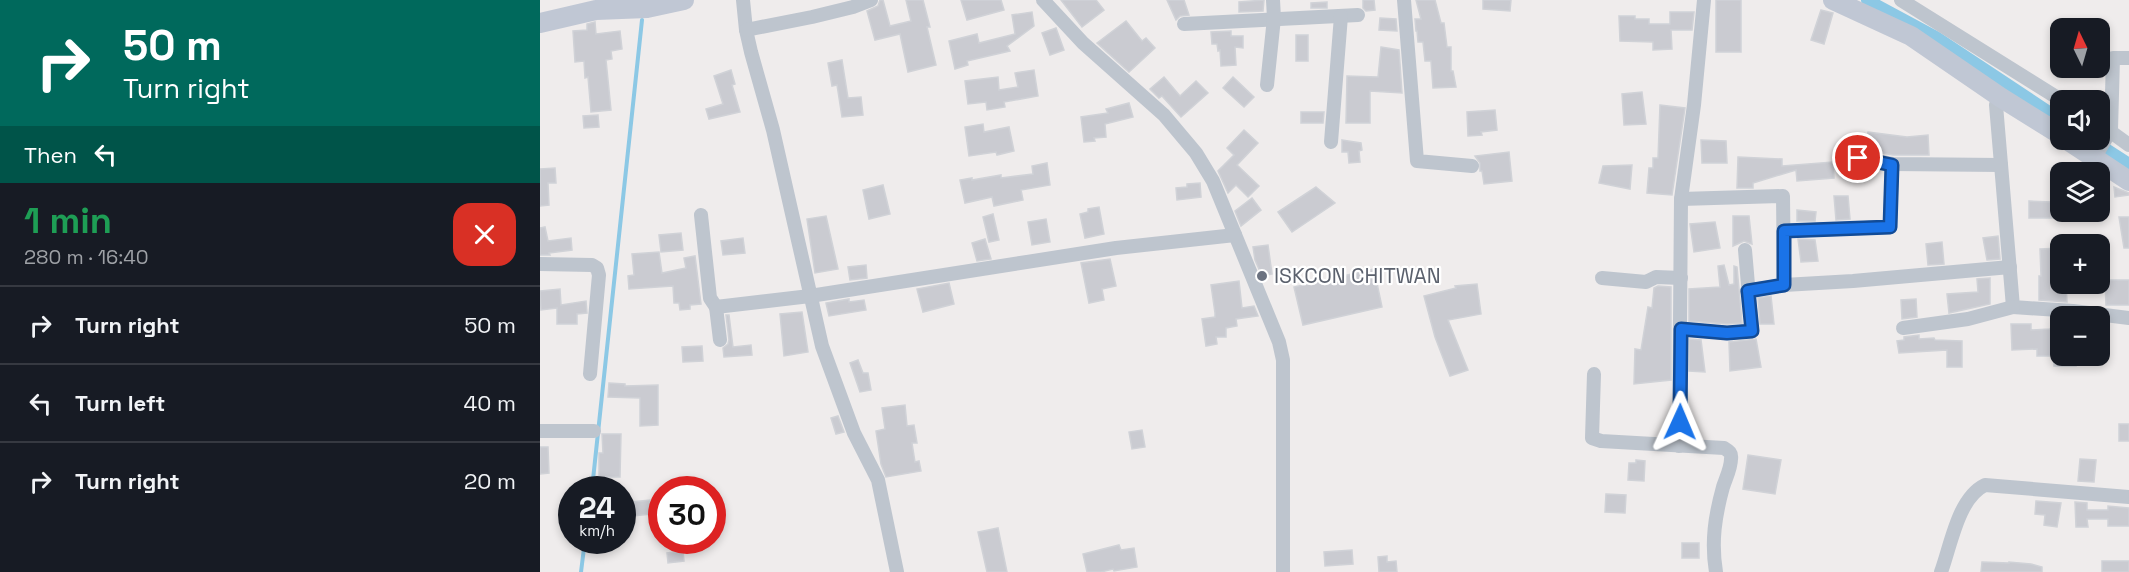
<!DOCTYPE html>
<meta charset="utf-8">
<style>
:root{--surface:#171b24;--page:#20242c;--text:#f1f3f6;--muted:#9ea1a6;--line:#363941}
body{margin:0;font-family:"Space Grotesk",sans-serif;background:var(--page);color:var(--text);height:100vh;display:flex;flex-direction:column;font-size:22px;white-space:nowrap}
*{box-sizing:border-box;margin:0}
p{font-size:20px;color:var(--muted)}
.icon{flex:none;width:33px;height:33px;fill:none;stroke:currentColor;stroke-width:2;stroke-linecap:round;stroke-linejoin:round}
.map{position:relative;flex:1;overflow:hidden}
.details{display:flex;flex-direction:column;background:var(--surface);width:540px}
.details>*{flex:none}
.top-card{background:#00695c;color:#fff;overflow:hidden}
.needle{width:39px;rotate:355deg}
.tools{position:absolute;left:1510px;top:18px;display:grid;gap:12px}
.tools a{display:grid;place-items:center;width:60px;height:60px;border-radius:12px;background:var(--surface);box-shadow:0 3px 9px #0003;font-size:30px}
.speed{position:absolute;left:18px;top:476px;display:flex;gap:12px;font-size:30px;font-weight:700;text-align:center}
.speed>*{display:grid;place-content:center;width:78px;height:78px;border-radius:50%;background:var(--surface);box-shadow:0 3px 9px #0003;line-height:1}
.speed small{font-size:15px;font-weight:400}
.speed .limit{border:9px solid #d22;background:#fff;color:#111}
.pin{position:absolute;display:grid;place-items:center;width:51px;height:51px;color:#fff;margin:-26px;border:3px solid #fff;border-radius:50%;box-shadow:0 2px 6px #0007}
.me{position:absolute;width:66px;margin:-33px;rotate:1deg;stroke-linejoin:round;filter:drop-shadow(0 0 4px #0008)}
.turn{display:flex;align-items:center;gap:21px;height:126px;padding:0 24px;font-size:27px}
.turn .icon{width:78px;height:78px;stroke-width:2.5}
.turn b{display:block;font-size:42px;line-height:51px}
.then{display:flex;align-items:center;height:57px;padding:0 24px;background:#0003;gap:12px;font-size:22px}
.round{display:grid;place-items:center;flex:none;width:63px;height:63px;border-radius:18px;background:var(--page)}
.overview{display:flex;align-items:center;justify-content:space-between;height:102px;padding:0 24px}
h1{font-size:36px;font-weight:800;line-height:45px;color:#1e9e55}
ul{padding:0;list-style:none}
li{display:flex;align-items:center;gap:18px;height:78px;padding:0 24px;border-top:2px solid var(--line)}
li div{flex:1}
li b{display:block;font-size:22px}
li em{font-style:normal}
main{display:flex;flex:1;min-height:0}
.map>svg:first-child{display:block}
</style>
<main>
<section class="details">
<div class="top-card">
<div class="turn"><svg class="icon" aria-label="right" viewBox="0 0 24 24"><path d="M7 20v-9h11M14 6l5 5-5 5"/></svg><div><b>50 m</b>Turn right</div></div>
<div class="then">Then<svg class="icon" aria-label="left" viewBox="0 0 24 24"><path d="M17 20v-9H6M10 6l-5 5 5 5"/></svg></div>
</div>
<div class="overview"><div><h1>1 min</h1><p>280 m · 16:40</p></div><a class="round" style="background:#d93025;color:#fff"><svg class="icon" aria-label="close" viewBox="0 0 24 24"><path d="M6 6l12 12M18 6L6 18"/></svg></a></div>
<ul>
<li><svg class="icon" aria-label="right" viewBox="0 0 24 24"><path d="M7 20v-9h11M14 6l5 5-5 5"/></svg><div><b>Turn right</b></div><em>50 m</em></li>
<li><svg class="icon" aria-label="left" viewBox="0 0 24 24"><path d="M17 20v-9H6M10 6l-5 5 5 5"/></svg><div><b>Turn left</b></div><em>40 m</em></li>
<li><svg class="icon" aria-label="right" viewBox="0 0 24 24"><path d="M7 20v-9h11M14 6l5 5-5 5"/></svg><div><b>Turn right</b></div><em>20 m</em></li>
</ul>
</section>
<div class="map">
<svg width="1589" height="572" viewBox="0 0 1589 572">
<rect width="100%" height="100%" fill="#efecec"/>
<g fill="none" stroke-linecap="round" stroke-linejoin="round">
<!-- stream -->
<g stroke="#8cc8e5" stroke-width="4">
<polyline points="52,489 102,20"/>
<polyline points="41,572 45,540"/>
</g>
<!-- canal -->
<g stroke="#8cc8e5" stroke-width="12">
<polyline points="1327,0 1396,37 1521,120"/>
<polyline points="1552,140 1589,164"/>
</g>
</g>
<!-- building -->
<g fill="#cacbd1" stroke="#d0d2d7" stroke-width="1.5">
<polygon points="340,0 343,0 350,26 371,21 366,0 383,0 390,27 387,27 396,65 368,72 360,34 335,40 327,11 338,6"/>
<polygon points="421,0 461,0 464,10 427,20"/>
<polygon points="521,0 556,0 564,10 542,27"/>
<polygon points="627,0 644,0 649,15 640,16 636,20"/>
<polygon points="724,0 723,11 699,12 699,2"/>
<polygon points="823,0 834,0 835,10 826,11 823,8"/>
<polygon points="876,0 895,0 901,23 904,23 907,47 911,47 911,71 913,71 916,87 893,88 891,61 885,61 883,42 878,42 877,31 876,31 875,19 881,19"/>
<polygon points="943,0 971,0 970,11 943,9"/>
<rect x="1176" y="0" width="25" height="52"/>
<polygon points="787,2 787,8 771,8 771,3"/>
<polygon points="1281,10 1293,13 1284,44 1271,40"/>
<polygon points="492,12 494,26 467,46 470,51 427,61 428,65 415,69 409,41 437,34 439,43 475,34 472,15"/>
<polygon points="1130,12 1154,12 1152,30 1131,30 1132,49 1113,50 1113,42 1080,41 1079,16 1095,16 1095,19 1109,19 1109,24 1130,24"/>
<polygon points="840,18 856,19 857,31 839,30"/>
<polygon points="586,21 602,41 606,38 615,48 589,72 557,43"/>
<polygon points="55,22 56,34 80,31 82,49 71,51 72,59 66,60 71,110 51,112 48,77 45,78 44,61 35,62 33,31 47,30 47,24"/>
<polygon points="516,28 524,50 510,55 502,33"/>
<polygon points="691,31 691,36 703,36 703,48 695,47 696,65 681,66 680,50 678,51 677,44 672,44 671,32"/>
<rect x="756" y="35" width="12" height="26"/>
<polygon points="841,47 859,50 862,93 830,91 830,123 806,123 807,76 838,77"/>
<polygon points="302,60 308,98 321,97 323,115 302,117 297,85 292,86 288,63"/>
<polygon points="191,70 195,84 192,85 200,112 169,119 166,109 183,104 174,76"/>
<polygon points="494,70 498,96 464,102 465,107 447,110 446,102 428,104 425,81 458,77 459,90 478,87 475,73"/>
<polygon points="624,77 640,96 656,81 668,93 641,117 622,96 619,98 610,89"/>
<polygon points="693,77 714,97 704,107 683,88"/>
<polygon points="1102,92 1106,124 1084,125 1082,94"/>
<polygon points="589,103 593,117 565,124 566,137 554,138 555,141 544,142 541,117 568,113 566,109"/>
<polygon points="1120,105 1145,108 1132,195 1107,193 1109,168 1113,168 1113,158 1118,158"/>
<polygon points="955,110 957,130 941,132 942,135 928,136 927,112"/>
<polygon points="761,112 784,112 783,123 761,123"/>
<polygon points="58,115 59,127 44,128 43,116"/>
<polygon points="443,124 444,132 469,127 474,151 457,155 456,152 429,156 425,127"/>
<polygon points="704,130 718,143 697,165 719,186 708,197 696,185 688,193 678,171 694,155 687,148"/>
<polygon points="1328,132 1367,137 1388,135 1389,155 1353,155 1324,150"/>
<polygon points="802,140 821,143 822,150 819,151 820,162 809,163 808,152 802,152"/>
<polygon points="1161,140 1186,141 1187,163 1162,163"/>
<polygon points="969,152 972,181 944,184 942,171 940,171 940,163 935,156"/>
<polygon points="1198,157 1242,159 1242,166 1293,162 1294,178 1257,181 1256,170 1213,183 1213,188 1197,188"/>
<polygon points="507,163 510,185 481,190 483,200 454,206 452,197 425,203 420,180 432,178 432,180 461,175 461,178 493,174 492,166"/>
<polygon points="1092,165 1090,189 1059,183 1063,166"/>
<polygon points="15,168 16,183 8,183 9,205 0,206 0,169"/>
<polygon points="660,183 661,197 637,200 636,188 647,187 647,184"/>
<polygon points="343,185 350,214 329,219 323,190"/>
<polygon points="776,187 795,203 752,232 738,212"/>
<polygon points="1574,187 1589,193 1589,195 1575,197"/>
<polygon points="1294,196 1308,196 1310,219 1296,220"/>
<polygon points="712,198 721,210 701,226 695,211"/>
<polygon points="1489,201 1512,202 1512,218 1489,218"/>
<polygon points="559,207 564,234 545,238 540,214 548,212 548,209"/>
<polygon points="1257,210 1276,212 1275,221 1257,221"/>
<polygon points="453,214 459,240 449,242 443,217"/>
<polygon points="286,216 298,269 275,273 267,219"/>
<polygon points="1193,216 1209,216 1212,244 1204,241 1193,246"/>
<polygon points="1579,217 1589,217 1589,248 1584,248"/>
<polygon points="506,219 510,242 492,245 488,222"/>
<polygon points="1175,222 1180,248 1154,252 1150,224"/>
<polygon points="5,227 8,241 31,238 32,250 9,253 10,255 0,255 0,228"/>
<polygon points="141,233 143,250 121,252 119,235"/>
<polygon points="1458,236 1460,259 1447,260 1443,238"/>
<polygon points="203,238 205,253 183,255 181,241"/>
<polygon points="445,239 451,259 437,261 432,243"/>
<polygon points="1258,239 1275,240 1278,261 1261,262"/>
<polygon points="1402,242 1404,264 1388,265 1386,244"/>
<polygon points="728,245 732,274 722,276 715,260 713,247"/>
<polygon points="1521,248 1521,284 1526,284 1527,302 1499,300 1499,276 1501,276 1500,249"/>
<polygon points="119,252 122,273 146,268 144,258 155,256 161,304 150,305 150,309 140,310 139,303 134,303 133,286 89,289 88,276 94,275 92,254"/>
<polygon points="570,259 576,286 562,289 564,300 549,303 541,263"/>
<polygon points="326,265 327,278 310,280 308,267"/>
<polygon points="1184,265 1189,285 1194,284 1194,266 1197,267 1202,323 1187,324 1149,321 1149,289 1180,287 1178,266"/>
<polygon points="834,269 842,307 763,325 754,287"/>
<polygon points="1450,278 1450,304 1409,313 1407,294 1438,292 1437,279"/>
<polygon points="1565,280 1589,280 1589,305 1566,305"/>
<polygon points="699,281 702,308 714,306 718,316 696,319 697,326 686,328 686,337 676,337 677,344 666,346 662,319 675,317 675,313 671,285"/>
<polygon points="409,283 414,304 383,312 377,289"/>
<polygon points="937,284 941,314 908,320 928,370 910,376 895,337 884,296 916,288 915,286"/>
<polygon points="1118,286 1131,287 1131,380 1094,384 1095,349 1101,350 1108,307 1112,308 1114,288"/>
<polygon points="20,289 21,305 46,301 47,313 37,314 37,324 17,324 17,308 1,310 0,291"/>
<polygon points="1231,296 1234,324 1220,324 1218,298"/>
<polygon points="309,299 309,302 324,300 326,310 289,316 286,303"/>
<polygon points="1376,299 1377,317 1362,319 1361,300"/>
<polygon points="262,312 268,352 244,356 240,314"/>
<polygon points="186,315 189,315 193,347 211,345 212,355 184,357 183,348 188,344 189,340"/>
<polygon points="1516,319 1521,319 1521,356 1536,356 1536,366 1514,366 1514,356 1497,356 1497,349 1472,350 1471,324 1491,324 1491,330 1510,329"/>
<polygon points="1379,335 1379,339 1394,338 1395,340 1422,341 1422,367 1407,367 1407,350 1359,353 1357,341 1364,340 1364,337"/>
<polygon points="1149,339 1161,340 1165,372 1149,371"/>
<polygon points="1216,339 1221,367 1190,371 1189,342"/>
<polygon points="162,346 163,361 143,362 142,347"/>
<polygon points="318,360 323,373 328,373 331,390 320,392 310,363"/>
<polygon points="69,383 85,384 85,386 118,385 118,425 100,426 100,398 68,397"/>
<polygon points="365,405 367,426 374,425 377,443 372,443 375,462 379,461 381,471 346,477 341,464 336,431 345,429 342,408"/>
<polygon points="298,416 304,432 296,434 291,418"/>
<rect x="1579" y="424" width="10" height="17"/>
<polygon points="602,430 605,447 592,449 589,432"/>
<polygon points="62,434 81,434 80,477 59,477 59,453 63,453"/>
<polygon points="0,447 8,447 9,473 0,474"/>
<polygon points="1208,455 1241,460 1235,494 1203,489"/>
<polygon points="1540,459 1556,460 1554,482 1538,481"/>
<polygon points="1096,460 1105,461 1104,481 1088,480 1089,463 1096,463"/>
<polygon points="1066,494 1086,495 1085,513 1065,512"/>
<polygon points="110,500 111,514 93,516 91,502"/>
<polygon points="1496,501 1521,503 1517,527 1504,525 1505,515 1495,514"/>
<polygon points="1535,502 1547,503 1547,510 1568,510 1568,506 1589,508 1589,526 1568,526 1568,519 1547,519 1548,527 1536,527"/>
<polygon points="458,528 467,572 447,572 438,532"/>
<rect x="1142" y="543" width="17" height="15"/>
<polygon points="579,545 581,550 594,548 597,567 574,571 573,569 561,572 547,572 543,554"/>
<polygon points="812,550 813,564 785,566 784,552"/>
<polygon points="143,551 144,561 128,563 127,553"/>
<polygon points="847,556 847,562 856,561 857,572 839,572 838,557"/>
<rect x="1562" y="561" width="27" height="11"/>
<polygon points="1442,562 1469,563 1469,562 1491,564 1502,567 1502,572 1441,572"/>
</g>
<g fill="none" stroke-linecap="round" stroke-linejoin="round">
<!-- street -->
<g stroke="#bec5ce" stroke-width="14">
<polyline points="203,0 206,30 211,52 233,130 282,346 314,433 338,480 357,572"/>
<polyline points="503,0 543,43 624,115 656,153 673,181 739,342 743,360 743,572"/>
<polyline points="864,0 877,161 932,166"/>
<polyline points="1361,0 1521,100"/>
<polyline points="644,24 818,15"/>
<polyline points="206,30 272,17 313,7 331,0"/>
<polyline points="727,85 734,18 733,0"/>
<polyline points="1460,97 1456,105 1473,307 1533,311 1589,318"/>
<polyline points="1560,124 1589,145"/>
<polyline points="791,142 801,16"/>
<polyline points="1555,157 1571,130 1573,58 1589,58"/>
<polyline points="1319,158 1352,164 1461,165"/>
<polyline points="1141,199 1243,196 1244,285"/>
<polyline points="161,215 170,298 176,307"/>
<polyline points="1244,231 1350,227 1352,164"/>
<polyline points="0,264 52,265 57,268 59,275 50,374"/>
<polyline points="1062,278 1106,282 1116,277 1141,278"/>
<polyline points="1207,291 1244,285 1313,281 1470,267"/>
<polyline points="1363,328 1428,319 1473,307"/>
<polyline points="1141,329 1187,333 1212,331 1205,250"/>
<polyline points="180,340 176,307 270,296 576,248 695,235"/>
<path d="M1054,374L1052,438L1061,441L1184,448C1189,451 1192,453 1191,459C1191,468 1186,478 1183,487C1175,516 1171,542 1176,572"/>
<polyline points="0,431 54,431"/>
<polyline points="1139,446 1141,199 1154,105 1164,0"/>
<path d="M1401,572C1411,545 1418,498 1445,485L1589,497"/>
</g>
<!-- secondary -->
<g stroke="#c0c7d4" stroke-width="20">
<polyline points="1293,0 1371,36 1460,97 1521,135"/>
<polyline points="0,23 56,10 107,8 144,0"/>
<polyline points="1527,140 1589,181"/>
</g>
</g>
<g fill="none" stroke-linecap="round" stroke-linejoin="round">
<!-- route casing -->
<g stroke="#114b97" stroke-width="15">
<polyline id="route" points="1140,422 1141,329 1187,333 1212,331 1208,291 1244,285 1244,231 1350,227 1352,165 1318,158"/>
</g>
<!-- route -->
<use href="#route" stroke="#1a73e8" stroke-width="10"/>
</g>
<!-- markers -->
<circle fill="#6b7280" stroke="#fff" stroke-width="2" cx="722" cy="276" r="6"/>
<g text-anchor="middle" stroke-width="4.5" stroke-linejoin="round" paint-order="stroke">
<!-- worship labels -->
<g font-size="21" fill="#5b616d" stroke="#fff" text-anchor="start">
<text x="734" y="283">ISKCON CHITWAN</text>
</g>
</g>
</svg>
<div class="tools">
<a><svg class="needle" viewBox="-14 -14 28 28"><path d="M0-13l5 13h-10z" fill="#e53935"/><path d="M0 13l5-13h-10z" fill="#9ea1a6"/></svg></a>
<a><svg class="icon" aria-label="sound" viewBox="0 0 24 24"><path d="M4 9h4l5-4v14l-5-4H4zM17 9q2 3 0 6"/></svg></a>
<a><svg class="icon" aria-label="layers" viewBox="0 0 24 24"><path d="M12 4l9 5-9 5-9-5zM3 14l9 5 9-5"/></svg></a>
<a>+</a>
<a>−</a>
</div>
<div class="speed"><div>24<small>km/h</small></div><div class="limit">30</div></div>
<div class="pin" style="left:1318px;top:158px;background:#d93025"><svg class="icon" aria-label="arrive" viewBox="0 0 24 24"><path d="M6 21V4h12l-3 4 3 4H6"/></svg></div>
<svg class="me" style="left:1140px;top:422px" viewBox="-20 -20 40 40"><path d="M0-17L14 15 0 8-14 15z" fill="#1a73e8" stroke="#fff" stroke-width="4"/></svg>
</div>
</main>
